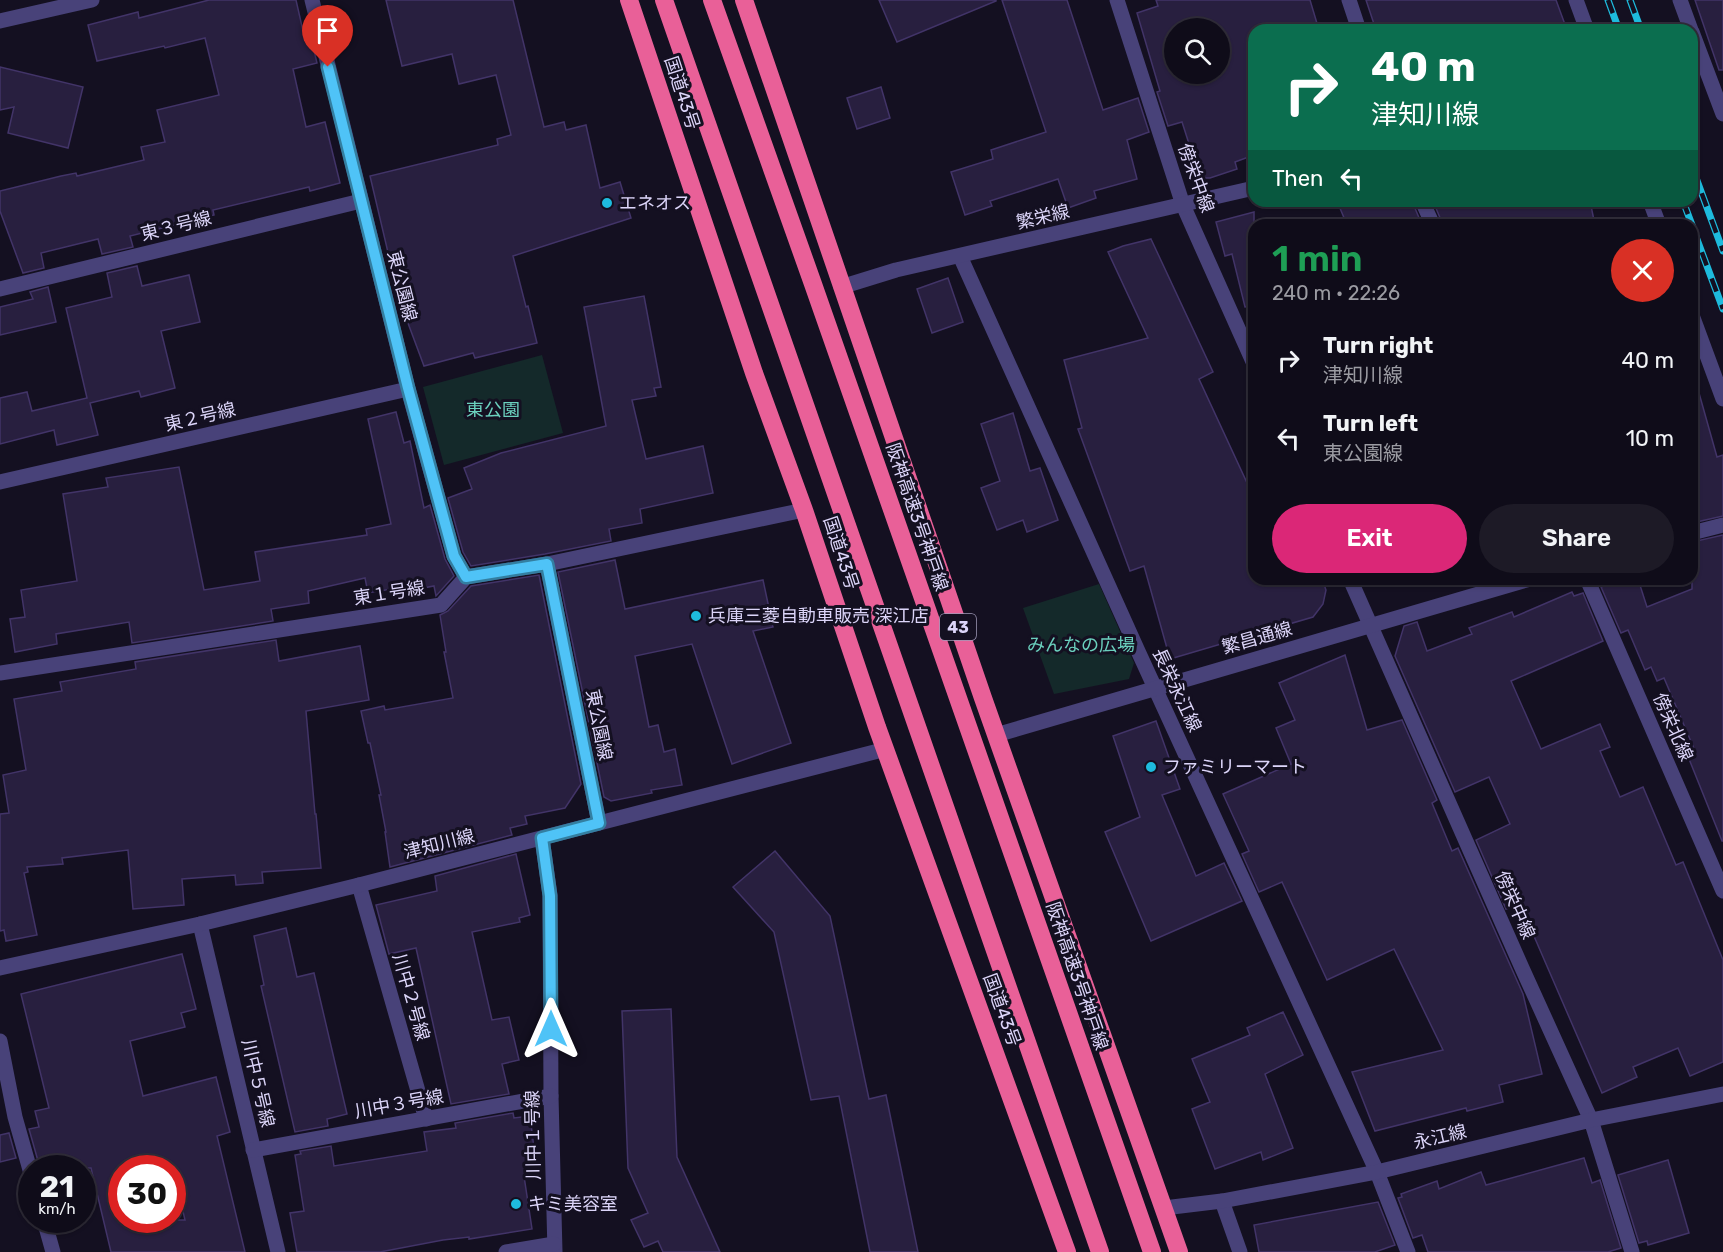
<!DOCTYPE html>
<meta charset="utf-8">
<style>
:root{--surface:#0f0c19;--page:#1d1a26;--text:#f1f3f6;--muted:#9b9ba2;--line:#2f2c38;--accent:#db2777}
body{margin:0;font-family:Rubik,"Noto Sans JP",sans-serif;background:var(--page);color:var(--text);height:100vh;display:flex;flex-direction:column;font-size:22px;white-space:nowrap}
*{box-sizing:border-box;margin:0}
p{font-size:20px;color:var(--muted)}
.icon{flex:none;width:33px;height:33px;fill:none;stroke:currentColor;stroke-width:2;stroke-linecap:round;stroke-linejoin:round}
.map{position:relative;flex:1;overflow:hidden}
.sheet{position:absolute;left:1248px;top:219px;width:450px;height:366px;display:flex;flex-direction:column;background:var(--surface);border-radius:18px;box-shadow:0 2px 4px #0004,0 0 0 2px var(--line)}
.sheet>*{flex:none}
.banner{position:absolute;left:1248px;top:24px;width:450px;height:183px;border-radius:18px;box-shadow:0 2px 4px #0004,0 0 0 2px var(--line);background:#0b6e4f;color:#fff;overflow:hidden}
.fabs{position:absolute;left:1164px;top:18px;display:grid;gap:12px}
.fabs a{display:grid;place-items:center;width:66px;height:66px;border-radius:50%;background:var(--surface);box-shadow:0 2px 4px #0004,0 0 0 2px var(--line);font-size:30px}
.speed{position:absolute;left:18px;top:1155px;display:flex;gap:12px;font-size:30px;font-weight:700;text-align:center}
.speed>*{display:grid;place-content:center;width:78px;height:78px;border-radius:50%;background:var(--surface);box-shadow:0 2px 4px #0004,0 0 0 2px var(--line);line-height:1}
.speed small{font-size:15px;font-weight:400}
.speed .limit{border:9px solid #d22;background:#fff;color:#111}
.pin{position:absolute;display:grid;place-items:center;width:51px;height:51px;color:#fff;margin:-62px -26px;border-radius:50% 50% 50% 0;rotate:-45deg;box-shadow:0 0 6px #0007}
.pin .icon{rotate:45deg}
.me{position:absolute;width:66px;margin:-33px;rotate:0deg;stroke-linejoin:round;filter:drop-shadow(0 0 4px #0008)}
.turn{display:flex;align-items:center;gap:21px;height:126px;padding:0 24px;font-size:27px}
.turn .icon{width:78px;height:78px;stroke-width:2.5}
.turn b{display:block;font-size:42px;line-height:51px}
.then{display:flex;align-items:center;height:57px;padding:0 24px;background:#0003;gap:12px;font-size:22px}
.round{display:grid;place-items:center;flex:none;width:63px;height:63px;border-radius:32px;background:var(--page)}
.head{display:flex;align-items:center;justify-content:space-between;height:102px;padding:0 24px}
h1{font-size:36px;font-weight:600;line-height:45px;color:#1e9e55}
.action{display:flex;gap:12px;margin-top:auto;padding:12px 24px}
.action a{flex:1;height:69px;border-radius:36px;background:var(--accent);color:#fff;font-size:24px;font-weight:600;line-height:69px;text-align:center}
.action a+a{background:var(--page);color:var(--text)}
ul{padding:0;list-style:none}
li{display:flex;align-items:center;gap:18px;height:78px;padding:0 24px}
li div{flex:1}
li b{display:block;font-size:22px}
li em{font-style:normal}
.map>svg:first-child{display:block}
</style>
<div class="map">
<svg width="1723" height="1252" viewBox="0 0 1723 1252">
<rect width="100%" height="100%" fill="#141021"/>
<!-- green -->
<g fill="#14292a">
<polygon points="542,355 563,433 444,465 423,387"/>
<polygon points="1099,584 1134,663 1129,679 1054,694 1023,608"/>
</g>
<!-- building -->
<g fill="#281f3f" stroke="#423468" stroke-width="1.5" fill-rule="evenodd">
<polygon points="209,0 296,0 303,31 309,30 317,63 293,69 306,127 325,122 340,183 310,191 309,187 213,210 214,215 130,236 133,247 102,254 98,239 41,253 44,268 23,273 0,211 0,191 61,176 76,173 77,176 144,160 141,147 165,142 157,110 219,95 205,38 165,48 164,46 97,61 88,25 138,12 139,18"/>
<polygon points="386,0 513,0 544,127 564,122 566,130 586,125 600,188 620,182 631,218 513,256 526,307 528,306 537,343 475,358 473,353 424,366 399,299 370,176 498,145 497,139 511,135 496,75 459,84 452,54 402,66"/>
<polygon points="879,0 996,0 996,1 897,42"/>
<polygon points="1002,0 1067,0 1103,110 1138,98 1149,132 1127,140 1137,179 1094,191 1096,198 1068,208 1058,179 990,201 992,206 965,215 951,172 993,159 991,150 1046,132"/>
<path d="M1156,0H1310L1319,30H1254V50L1249,52L1254,72V155L1235,162L1237,169L1210,178H1200L1182,122L1168,126L1157,92L1160,91L1137,13L1158,6ZM1174,28H1220V74H1174Z"/>
<polygon points="1366,0 1556,0 1567,30 1376,30"/>
<polygon points="1695,0 1723,0 1723,70 1719,70"/>
<polygon points="0,67 83,87 68,148 8,133 14,107 0,110"/>
<polygon points="881,87 890,118 857,129 847,98"/>
<polygon points="1337,201 1412,201 1422,225 1347,225"/>
<polygon points="1433,201 1590,201 1595,225 1443,225"/>
<polygon points="1254,212 1254,306 1245,307 1232,254 1225,256 1216,222"/>
<polygon points="1151,239 1213,372 1199,379 1254,498 1254,579 1322,579 1326,590 1323,604 1313,617 1170,659 1144,566 1130,571 1078,429 1082,428 1064,360 1148,338 1108,252 1123,246"/>
<polygon points="137,266 142,286 189,275 200,322 161,331 175,388 141,397 139,391 90,403 98,435 57,445 54,430 0,444 0,398 27,392 32,411 87,398 66,308 112,297 107,273"/>
<polygon points="948,278 963,322 932,333 917,289"/>
<polygon points="48,287 56,322 0,335 0,307 33,299 30,292"/>
<polygon points="644,296 661,387 654,388 656,396 632,400 646,459 703,446 713,493 640,509 642,523 609,529 611,541 545,554 471,566 463,552 448,498 472,489 464,468 501,453 606,426 584,307"/>
<polygon points="1699,393 1717,457 1723,455 1723,516 1692,523 1692,394"/>
<polygon points="396,412 404,443 410,441 424,508 430,505 445,559 454,576 436,596 434,586 392,594 391,589 368,593 365,578 308,591 309,603 271,609 273,621 132,643 129,622 56,634 57,644 15,652 10,619 25,617 21,590 77,581 63,494 108,487 106,478 179,467 204,590 260,581 255,552 367,535 366,529 391,524 368,419"/>
<polygon points="1013,413 1030,471 1040,468 1058,520 1027,532 1023,520 997,530 981,488 1000,481 981,424"/>
<polygon points="1723,535 1723,841 1722,841 1687,754 1695,751 1664,678 1657,681 1651,667 1645,670 1628,630 1621,633 1601,587 1626,579 1638,579 1647,607 1692,589 1692,542"/>
<polygon points="615,560 625,609 763,580 773,627 753,631 791,743 732,764 692,644 635,656 649,727 658,725 664,752 675,749 682,785 651,790 652,793 611,801 604,797 558,572"/>
<polygon points="539,575 581,784 565,808 525,816 527,824 510,828 512,835 390,867 385,832 386,832 379,795 381,795 370,743 368,743 361,711 384,706 385,710 453,698 444,652 446,652 440,615 448,611 471,586"/>
<polygon points="1572,592 1574,596 1583,593 1603,641 1511,681 1541,749 1600,724 1610,747 1600,751 1620,797 1643,787 1676,865 1683,862 1723,960 1723,1062 1690,1076 1678,1048 1633,1067 1637,1077 1602,1093 1520,904 1506,909 1476,840 1510,824 1489,777 1455,792 1395,656 1404,626 1417,622 1427,651 1472,634 1469,628 1512,612 1514,617"/>
<polygon points="276,640 279,661 360,646 369,700 306,711 315,814 316,814 321,868 262,872 263,883 236,885 235,875 182,879 184,905 133,909 128,850 62,858 63,864 27,867 28,872 24,873 37,935 6,941 4,930 0,931 0,814 9,813 3,775 26,770 14,699 62,691 60,682 136,669 135,662"/>
<polygon points="1345,655 1367,730 1402,720 1437,800 1432,803 1452,851 1458,848 1523,994 1542,1074 1499,1085 1503,1102 1467,1111 1466,1108 1375,1131 1352,1072 1443,1050 1394,949 1327,980 1282,882 1259,892 1242,854 1249,851 1223,794 1291,764 1276,728 1295,720 1279,683"/>
<polygon points="1156,721 1180,789 1162,795 1196,876 1224,863 1242,901 1151,941 1105,832 1140,817 1113,736"/>
<polygon points="775,851 830,916 869,1099 886,1095 918,1252 870,1252 839,1096 811,1100 774,932 733,887"/>
<polygon points="516,854 530,915 519,918 520,922 472,932 492,1020 509,1017 519,1060 502,1064 509,1094 451,1104 416,948 389,954 376,905 437,891 435,876"/>
<polygon points="286,928 297,977 314,973 347,1114 327,1119 328,1126 295,1132 261,986 264,985 254,936"/>
<path d="M182,954L196,1009L181,1013L185,1027L130,1041L143,1096L216,1077L230,1132L217,1136L245,1252H111L91,1168H40L29,1129L39,1127L35,1111L49,1108L21,994ZM122,1168H173L185,1220H122Z"/>
<polygon points="671,1009 677,1157 720,1252 663,1252 658,1241 644,1247 631,1220 648,1213 628,1168 622,1011"/>
<polygon points="1283,1012 1303,1055 1265,1074 1293,1148 1263,1160 1261,1152 1215,1169 1192,1109 1210,1102 1192,1059 1250,1035 1247,1028"/>
<polygon points="513,1113 514,1118 530,1116 537,1173 524,1176 532,1229 469,1239 469,1237 443,1240 380,1252 297,1252 290,1213 304,1211 295,1155 301,1154 300,1151 331,1146 334,1166 427,1151 424,1132 456,1128 455,1123"/>
<polygon points="9,1133 16,1158 0,1162 0,1135"/>
<polygon points="1584,1158 1592,1183 1600,1180 1621,1248 1608,1252 1428,1252 1422,1235 1413,1238 1398,1198 1402,1197 1401,1194 1437,1181 1439,1189 1481,1172 1486,1185"/>
<polygon points="1668,1160 1689,1233 1648,1245 1647,1241 1639,1243 1618,1175"/>
<polygon points="1378,1202 1395,1245 1375,1252 1259,1252 1254,1225"/>
</g>
<g fill="none" stroke-linecap="round" stroke-linejoin="round">
<!-- minor -->
<g stroke="#484279" stroke-width="15">
<polyline points="312,0 408,389 454,556 466,577"/>
<polyline points="1117,0 1183,205 1254,364"/>
<polyline points="1349,0 1359,30"/>
<polyline points="1576,0 1587,30"/>
<polyline points="1680,0 1691,30"/>
<polyline points="0,21 92,0"/>
<polyline points="1692,32 1723,114"/>
<polyline points="1422,201 1433,225"/>
<polyline points="1650,201 1659,225"/>
<polyline points="960,256 1138,651 1377,1172 1408,1252"/>
<polyline points="841,287 896,270 1254,188"/>
<polyline points="0,289 361,201"/>
<polyline points="1692,315 1723,399"/>
<polyline points="0,482 408,389"/>
<polyline points="1692,533 1723,525"/>
<polyline points="547,564 599,823"/>
<polyline points="1350,579 1522,968 1591,1120 1632,1252"/>
<polyline points="1587,579 1723,891"/>
<polyline points="0,673 441,605 466,577 547,564 804,510"/>
<polyline points="996,735 1530,579"/>
<polyline points="542,838 550,895 551,1096 555,1252"/>
<polyline points="359,885 426,1119"/>
<polyline points="200,924 278,1252"/>
<polyline points="0,968 200,924 359,885 886,749"/>
<polyline points="0,1041 15,1117 32,1177"/>
<polyline points="253,1150 551,1096"/>
<polyline points="1222,1201 1240,1252"/>
<polyline points="1164,1208 1222,1201 1377,1172 1591,1120 1723,1094"/>
<polyline points="44,1220 53,1252"/>
<polyline points="506,1252 554,1244"/>
</g>
<!-- highway -->
<g stroke="#e96098" stroke-width="18">
<polyline points="629,0 754,373 804,510 877,727 1067,1252"/>
<polyline points="664,0 1100,1252"/>
<polyline points="712,0 813,284 1152,1252"/>
<polyline points="744,0 983,698 1179,1252"/>
</g>
<!-- rail casing -->
<g stroke="#1ebbdd" stroke-width="7">
<g id="rail">
<polyline points="1608,0 1619,30"/>
<polyline points="1630,0 1641,30"/>
<polyline points="1692,167 1723,251"/>
<polyline points="1683,201 1692,225"/>
<polyline points="1692,226 1723,309"/>
</g>
</g>
<!-- rail -->
<use href="#rail" stroke="#141021" stroke-width="4.5" stroke-dasharray="14" stroke-linecap="butt"/>
</g>
<g fill="none" stroke-linecap="round" stroke-linejoin="round">
<!-- route casing -->
<g stroke="#337fa1" stroke-width="15">
<polyline id="route" points="328,67 408,388 454,556 466,577 547,564 599,823 542,838 550,896 551,1029"/>
</g>
<!-- route -->
<use href="#route" stroke="#4fc3f7" stroke-width="10"/>
</g>
<!-- markers -->
<g fill="#1ebbdd" stroke="#141021" stroke-width="2">
<circle cx="607" cy="203" r="6"/>
<circle cx="696" cy="616" r="6"/>
<circle cx="1151" cy="767" r="6"/>
<circle cx="516" cy="1204" r="6"/>
</g>
<g text-anchor="middle" stroke-width="6" stroke-linejoin="round" paint-order="stroke">
<!-- shield labels -->
<rect fill="#141021" stroke="#a09ab8" stroke-width="1.5" x="940" y="614" width="36" height="26" rx="4.5"/>
<g font-size="16" font-weight="bold" fill="#dcd5f9">
<text x="958" y="633">43</text>
</g>
<!-- street labels -->
<g font-size="18" fill="#dcd5f9" stroke="#141021">
<text transform="translate(682 93) rotate(72)" y="6">国道43号</text>
<text transform="translate(1196 178) rotate(70)" y="6">傍栄中線</text>
<text transform="translate(1043 217) rotate(-13)" y="6">繁栄線</text>
<text transform="translate(176 226) rotate(-14)" y="6">東３号線</text>
<text transform="translate(402 286) rotate(76)" y="6">東公園線</text>
<text transform="translate(200 417) rotate(-13)" y="6">東２号線</text>
<text transform="translate(917 517) rotate(71)" y="6">阪神高速3号神戸線</text>
<text transform="translate(841 553) rotate(72)" y="6">国道43号</text>
<text transform="translate(389 593) rotate(-9)" y="6">東１号線</text>
<text transform="translate(1257 638) rotate(-16)" y="6">繁昌通線</text>
<text transform="translate(1177 690) rotate(65)" y="6">長栄永江線</text>
<text transform="translate(599 725) rotate(79)" y="6">東公園線</text>
<text transform="translate(1673 727) rotate(66)" y="6">傍栄北線</text>
<text transform="translate(439 844) rotate(-14)" y="6">津知川線</text>
<text transform="translate(1515 905) rotate(66)" y="6">傍栄中線</text>
<text transform="translate(1077 976) rotate(71)" y="6">阪神高速3号神戸線</text>
<text transform="translate(411 997) rotate(74)" y="6">川中２号線</text>
<text transform="translate(1002 1010) rotate(70)" y="6">国道43号</text>
<text transform="translate(258 1083) rotate(77)" y="6">川中５号線</text>
<text transform="translate(399 1104) rotate(-10)" y="6">川中３号線</text>
<text transform="translate(533 1135) rotate(-91)" y="6">川中１号線</text>
<text transform="translate(1440 1137) rotate(-13)" y="6">永江線</text>
</g>
<!-- poi labels -->
<g font-size="18" fill="#dcd5f9" stroke="#141021" text-anchor="start">
<text x="619" y="209">エネオス</text>
<text x="708" y="622">兵庫三菱自動車販売 深江店</text>
<text x="1163" y="773">ファミリーマート</text>
<text x="528" y="1210">キミ美容室</text>
</g>
<!-- park labels -->
<g font-size="18" fill="#6bd0be" stroke="#141021">
<text x="493" y="416">東公園</text>
<text x="1081" y="651">みんなの広場</text>
</g>
</g>
</svg>
<div class="fabs">
<a><svg class="icon" aria-label="search" viewBox="0 0 24 24"><circle cx="10" cy="10" r="6"/><path d="M15 15l6 6"/></svg></a>
</div>
<div class="speed"><div>21<small>km/h</small></div><div class="limit">30</div></div>
<div class="pin" style="left:328px;top:67px;background:#d93025"><svg class="icon" aria-label="arrive" viewBox="0 0 24 24"><path d="M6 21V4h12l-3 4 3 4H6"/></svg></div>
<svg class="me" style="left:551px;top:1029px" viewBox="-20 -20 40 40"><path d="M0-17L14 15 0 8-14 15z" fill="#4fc3f7" stroke="#fff" stroke-width="4"/></svg>
<div class="banner">
<div class="turn"><svg class="icon" aria-label="right" viewBox="0 0 24 24"><path d="M7 20v-9h11M14 6l5 5-5 5"/></svg><div><b>40 m</b>津知川線</div></div>
<div class="then">Then<svg class="icon" aria-label="left" viewBox="0 0 24 24"><path d="M17 20v-9H6M10 6l-5 5 5 5"/></svg></div>
</div>
<section class="sheet">
<div class="head"><div><h1>1 min</h1><p>240 m · 22:26</p></div><a class="round" style="background:#d93025;color:#fff"><svg class="icon" aria-label="close" viewBox="0 0 24 24"><path d="M6 6l12 12M18 6L6 18"/></svg></a></div>
<ul>
<li><svg class="icon" aria-label="right" viewBox="0 0 24 24"><path d="M7 20v-9h11M14 6l5 5-5 5"/></svg><div><b>Turn right</b><p>津知川線</p></div><em>40 m</em></li>
<li><svg class="icon" aria-label="left" viewBox="0 0 24 24"><path d="M17 20v-9H6M10 6l-5 5 5 5"/></svg><div><b>Turn left</b><p>東公園線</p></div><em>10 m</em></li>
</ul>
<div class="action"><a>Exit</a><a>Share</a></div>
</section>
</div>
